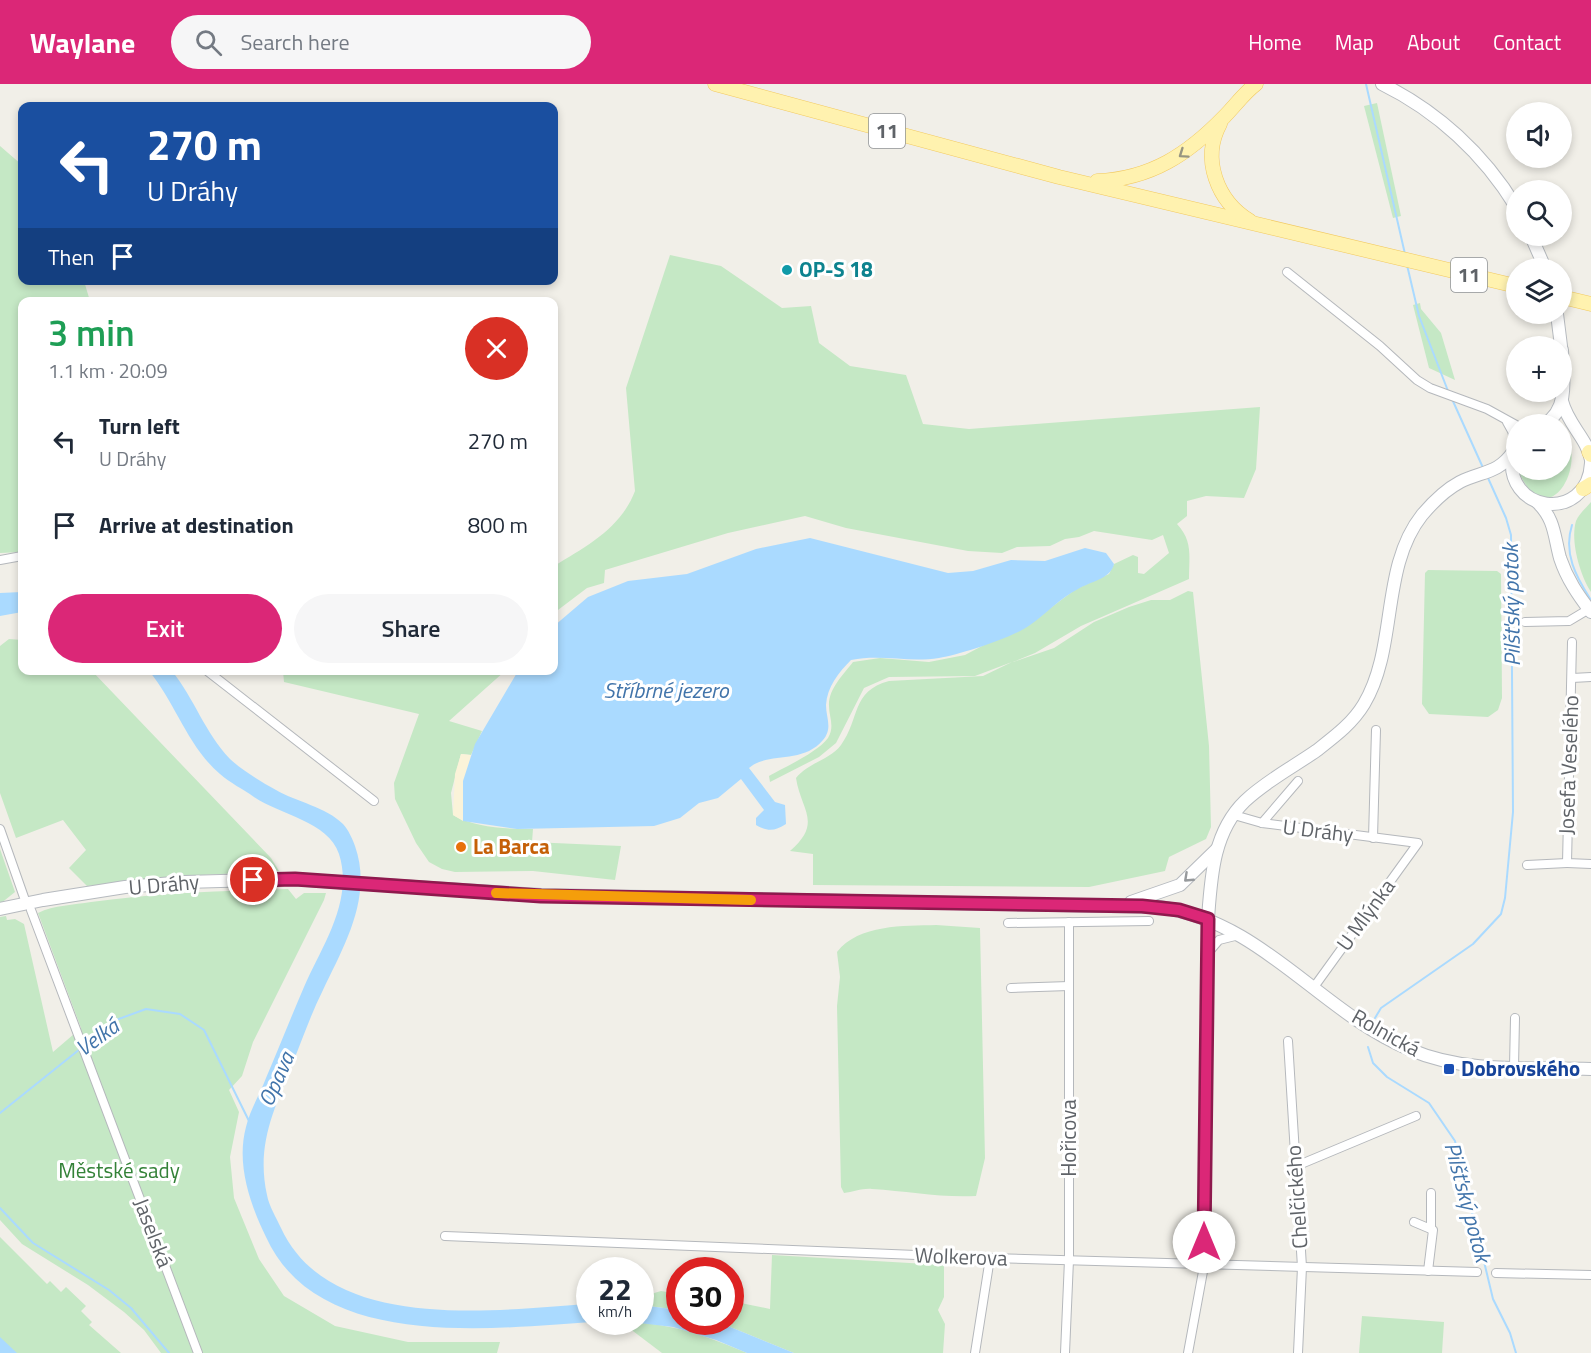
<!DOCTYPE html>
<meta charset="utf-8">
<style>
:root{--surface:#fff;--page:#f6f6f7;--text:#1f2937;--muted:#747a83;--accent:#db2777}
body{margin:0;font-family:"Titillium Web",sans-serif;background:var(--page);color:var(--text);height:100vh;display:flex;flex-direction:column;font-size:22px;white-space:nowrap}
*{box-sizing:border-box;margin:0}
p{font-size:20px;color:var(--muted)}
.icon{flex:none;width:33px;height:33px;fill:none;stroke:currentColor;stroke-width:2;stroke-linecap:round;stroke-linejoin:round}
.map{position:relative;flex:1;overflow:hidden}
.side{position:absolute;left:18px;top:213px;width:540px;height:378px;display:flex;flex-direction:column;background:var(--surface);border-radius:12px;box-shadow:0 3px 9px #0003}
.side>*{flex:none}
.top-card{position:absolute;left:18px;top:18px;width:540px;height:183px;border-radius:12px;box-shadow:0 3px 9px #0003;background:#1a4fa0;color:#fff;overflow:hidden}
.tools{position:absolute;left:1506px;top:18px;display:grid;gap:12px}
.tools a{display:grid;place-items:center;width:66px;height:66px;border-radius:50%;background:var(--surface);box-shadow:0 3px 9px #0003;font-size:30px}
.speed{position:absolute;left:576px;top:1173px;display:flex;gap:12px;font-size:30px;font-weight:700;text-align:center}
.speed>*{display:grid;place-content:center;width:78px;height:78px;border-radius:50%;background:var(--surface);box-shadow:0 3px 9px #0003;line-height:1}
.speed small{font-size:15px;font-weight:400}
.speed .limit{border:9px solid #d22;background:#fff;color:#111}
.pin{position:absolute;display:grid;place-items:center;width:51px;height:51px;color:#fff;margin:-26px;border:3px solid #fff;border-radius:50%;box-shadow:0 2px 6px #0007}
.me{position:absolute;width:66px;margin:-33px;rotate:0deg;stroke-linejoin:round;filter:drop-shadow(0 0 4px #0008)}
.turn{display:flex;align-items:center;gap:21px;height:126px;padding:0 30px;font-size:27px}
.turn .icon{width:78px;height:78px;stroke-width:2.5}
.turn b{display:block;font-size:42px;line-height:51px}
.then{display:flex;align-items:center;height:57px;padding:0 30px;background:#0003;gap:12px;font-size:22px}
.round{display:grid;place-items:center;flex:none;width:63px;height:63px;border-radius:32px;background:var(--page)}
.headline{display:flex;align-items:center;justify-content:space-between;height:102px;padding:0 30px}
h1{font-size:36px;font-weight:600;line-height:45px;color:#1e9e55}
.primary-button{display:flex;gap:12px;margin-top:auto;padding:12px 30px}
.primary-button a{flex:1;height:69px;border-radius:36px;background:var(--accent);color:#fff;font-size:24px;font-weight:600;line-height:69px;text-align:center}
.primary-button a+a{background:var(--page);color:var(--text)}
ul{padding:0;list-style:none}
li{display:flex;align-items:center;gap:18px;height:84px;padding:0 30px}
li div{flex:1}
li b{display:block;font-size:22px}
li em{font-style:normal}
header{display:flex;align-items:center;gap:36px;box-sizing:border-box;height:84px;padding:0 30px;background:var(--accent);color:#fff}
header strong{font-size:28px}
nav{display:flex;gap:33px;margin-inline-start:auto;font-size:21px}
.search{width:420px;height:54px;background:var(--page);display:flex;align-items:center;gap:15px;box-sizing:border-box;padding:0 21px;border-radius:33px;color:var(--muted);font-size:22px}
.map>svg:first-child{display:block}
</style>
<header>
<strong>Waylane</strong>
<div class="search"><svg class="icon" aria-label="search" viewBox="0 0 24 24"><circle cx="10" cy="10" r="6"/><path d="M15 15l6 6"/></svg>Search here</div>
<nav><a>Home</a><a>Map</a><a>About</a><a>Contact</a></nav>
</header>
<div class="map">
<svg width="1591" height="1269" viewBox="0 0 1591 1269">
<rect width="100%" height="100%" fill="#f1efe8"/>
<!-- green -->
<g fill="#c5e8c5">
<polygon points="1377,19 1401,132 1393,134 1364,22"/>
<polygon points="0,62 22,81 22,196 84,197 90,217 22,218 22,468 0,469"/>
<path d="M670,171L721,182L782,224L811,222L819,259L850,282L906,291L923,340L969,345L1260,323L1256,385L1244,414L1206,412L1187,417V432L1177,440C1193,457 1189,472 1189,495L1081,542L1035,569L1013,578L1054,564L1094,538L1129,523L1151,516H1170L1188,507L1193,508L1209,662L1211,743L1206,755L1169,773L1165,787L1089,803L813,801V770L790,767C823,738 801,727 796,694C809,678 830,676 841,661C860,635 851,607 889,597L983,592L1012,578L975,592L889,593L864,604L836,659L819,673L770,698L769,692C785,683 818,668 828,654C835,642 829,633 829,622C828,605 844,590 853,578L880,574L929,578L965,571L1041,531L1076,505L1109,490L1114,480L1133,471L1138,473V489L1144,490L1169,469L1163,451L1152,456L1094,447L1079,453L1065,455L1050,462L1017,463L1002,469L968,467L846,444L805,432L728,449L605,486L604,499L587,504L554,529V482C587,462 621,444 635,407L626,304Z"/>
<polygon points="1420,219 1421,225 1441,249 1455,296 1429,284 1413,221"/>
<path d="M1562,348C1591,375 1548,457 1518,386H1562Z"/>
<path d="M1591,418V508C1580,491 1570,457 1576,437C1579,430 1586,424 1591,418Z"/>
<polygon points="1428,486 1497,487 1501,490 1502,614 1498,626 1488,633 1429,630 1422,620 1425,489"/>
<polygon points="9,555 22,556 22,586 92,587 271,774 279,787 182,792 87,802 69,784 86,766 63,736 16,754 0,709 0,562"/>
<path d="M283,587H505L449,637L482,647L471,671L461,670L451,709L453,731C475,744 508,745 533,745L532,758L621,762L615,796L533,787L455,788L442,785L429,778L416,759L395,715L394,699L419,630L284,598Z"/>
<polygon points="0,765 15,808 0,820"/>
<path d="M288,805L296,815L304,809H326L324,816L253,958L242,992L229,1006L239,1028L230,1073L234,1114L259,1175L284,1212L335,1242L408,1258H500L497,1269H161L144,1246L124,1228L88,1201L22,1160L0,1136V833L6,832L7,836L15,835L24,840L53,968L81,944L38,829C54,821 74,821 91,818C157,809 222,807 288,805Z"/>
<path d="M936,841L980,844L985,1074L976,1112C941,1114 907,1107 872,1105C863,1104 853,1108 844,1109L841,1103L837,922L840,893L837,868C859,840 904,842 936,841Z"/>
<polygon points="0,1153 47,1200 50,1197 61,1208 66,1203 86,1222 81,1227 92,1238 89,1241 121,1269 0,1269"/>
<polygon points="772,1171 944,1181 944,1213 938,1226 945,1240 943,1269 794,1269 718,1238 730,1238 731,1217 770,1225"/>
<polygon points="661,1207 679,1210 679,1226 641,1221 641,1213"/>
<polygon points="1362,1232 1444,1238 1442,1269 1359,1269"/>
<path d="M621,1238C665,1237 707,1252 747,1269H662Z"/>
</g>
<!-- sand -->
<polygon fill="#fbf3d9" points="461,670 471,671 463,706 463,737 453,731 455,690"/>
<!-- water -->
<g fill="#aadaff">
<path d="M810,454L948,489L973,487L1011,476L1045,477L1085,464L1106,469L1114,480C1111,495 1089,498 1078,505C1060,514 1046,530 1030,541C1012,554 961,570 939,574C909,579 882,570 851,576C839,588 827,603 826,621C826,634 833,644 823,656C802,681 768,667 749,684L775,718L785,721L786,740C775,747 768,748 756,741V734L764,726L741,695L718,714L699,719L680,734L654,742L517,745L463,737V697L475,660L518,587L554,586V542L588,513L628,497L687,490L756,465Z"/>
<polygon points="22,508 22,528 0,532 0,509"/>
<path d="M149,587H172C194,614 205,649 230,675C242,686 261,698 276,706C297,718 326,723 343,740C348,745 353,756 355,762C373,813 344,862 323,906C311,930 302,956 292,981C274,1026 256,1061 267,1111C269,1122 276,1133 281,1144C330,1250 495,1226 589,1220L590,1238H594C493,1244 318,1268 266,1153C250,1120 236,1080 246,1043C250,1026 260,1010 266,994C279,964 291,933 304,903C322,862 354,817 339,770C328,737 280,731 254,713C243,705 230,699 220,690C188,663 175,618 149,587Z"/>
<polygon points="641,1221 679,1226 680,1238 718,1238 794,1269 747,1269 716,1256 673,1243 631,1238 640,1238"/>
<polygon points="0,1253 17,1269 0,1269"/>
</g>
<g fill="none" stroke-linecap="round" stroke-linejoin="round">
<!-- stream -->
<g stroke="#aadaff" stroke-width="2">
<polyline points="1366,0 1405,170"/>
<polyline points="1407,181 1419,232 1448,307"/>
<polyline points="1452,315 1484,386"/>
<path d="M1572,441C1563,469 1576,493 1591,516"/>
<polyline points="1375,934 1381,924 1473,860 1501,830 1505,814 1513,728 1511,451 1506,434 1488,394"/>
<polyline points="84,962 116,936 146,925 180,930 204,946 250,1039"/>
<polyline points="1368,963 1373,979 1387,993 1429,1019 1455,1057 1493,1215 1510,1249 1516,1269"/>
<polyline points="0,1029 80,965"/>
<polyline points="0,1124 33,1159 109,1206 131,1224 169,1269"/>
</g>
<!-- street casing -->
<g stroke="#b5b8bc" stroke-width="10">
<g id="street">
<polyline points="1287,188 1380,262 1417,296 1430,304 1487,325 1516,341"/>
<polyline points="1507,338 1512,347 1516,362"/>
<polyline points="0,476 22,472"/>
<polyline points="1525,538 1569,537 1589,525"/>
<polyline points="1572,558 1567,779 1591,780"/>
<polyline points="206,586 374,717"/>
<polyline points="1572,594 1591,593"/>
<polyline points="1234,731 1262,739 1418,759 1314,903"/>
<polyline points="1262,739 1298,697"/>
<polyline points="0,745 26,819"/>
<polyline points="1373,754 1376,646"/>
<polyline points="1527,781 1567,779"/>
<polyline points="31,826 198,1269"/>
<polyline points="1008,839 1149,837"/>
<polyline points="1208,869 1219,856 1239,851"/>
<polyline points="1011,904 1069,902"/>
<polyline points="1288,957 1302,1183 1298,1269"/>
<polyline points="1514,983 1515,934"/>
<polyline points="1294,1083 1416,1032"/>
<polyline points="1431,1109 1431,1145"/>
<polyline points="1414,1138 1433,1146 1428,1187"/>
<polyline points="445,1152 990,1174 1477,1188"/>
<polyline points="1496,1189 1591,1191"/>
<polyline points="975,1269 990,1174"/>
<polyline points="1065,1269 1069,1176 1069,838"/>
<polyline points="1188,1269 1204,1182 1208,835"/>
</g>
</g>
<!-- secondary casing -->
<g stroke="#b6babf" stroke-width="14">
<g id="secondary">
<path d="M1382,0C1437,27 1484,70 1516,123"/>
<polyline points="1531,152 1545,184"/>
<polyline points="1557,230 1561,262"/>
<path d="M1562,317C1568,341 1587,354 1591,376"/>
<path d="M1544,340C1570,326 1563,291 1562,266"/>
<path d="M1513,368C1501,430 1588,440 1591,379"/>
<path d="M1537,418C1555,435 1554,452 1560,474C1567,495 1578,511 1591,528"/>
<polyline points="1131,818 1180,801 1217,765"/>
<path d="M0,825L43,816L125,803L185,798L290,795L541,811L1160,823C1265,839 1318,927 1411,966C1467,990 1532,983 1591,985"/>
<path d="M1208,835C1211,793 1213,748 1245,717C1266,697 1293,683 1316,667C1334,653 1352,640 1364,620C1398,563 1380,484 1422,431C1433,418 1445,406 1460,398C1482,387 1498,390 1513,368"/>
</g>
</g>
<!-- primary casing -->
<g stroke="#f2c960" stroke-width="15">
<g id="primary">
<polyline points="715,0 1059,93 1516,202"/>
<path d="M1220,40C1201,75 1217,117 1250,137"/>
<path d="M1097,97C1151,95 1188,70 1224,33C1235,22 1244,9 1256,0"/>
<polyline points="1562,213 1591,220"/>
<polyline points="1589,368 1591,371"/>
<polyline points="1583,405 1591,400"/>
</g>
</g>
<!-- street -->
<use href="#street" stroke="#fff" stroke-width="8"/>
<!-- secondary -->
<use href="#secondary" stroke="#fff" stroke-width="12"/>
<!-- primary -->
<use href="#primary" stroke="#fff2af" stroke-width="14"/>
</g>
<!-- one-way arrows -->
<defs><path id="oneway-chevron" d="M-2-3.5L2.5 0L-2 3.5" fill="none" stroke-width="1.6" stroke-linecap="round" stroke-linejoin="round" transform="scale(1.5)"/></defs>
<use stroke="#979581" href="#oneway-chevron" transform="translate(1183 70) rotate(145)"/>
<use stroke="#979a9d" href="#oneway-chevron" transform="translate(1188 794) rotate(137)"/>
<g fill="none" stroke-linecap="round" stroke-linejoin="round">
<!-- route casing -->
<g stroke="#8e194d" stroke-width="15">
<polyline id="route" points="253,796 295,795 541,812 1142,822 1179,826 1208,835 1204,1158"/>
</g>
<!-- route -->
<use href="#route" stroke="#db2777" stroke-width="10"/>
<!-- slow -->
<polyline stroke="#f59e0b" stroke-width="10" points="496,809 751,816"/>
</g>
<!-- markers -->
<circle fill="#0f9aa8" stroke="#fff" stroke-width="2" cx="787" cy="186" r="6"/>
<circle fill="#e8710a" stroke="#fff" stroke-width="2" cx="461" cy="763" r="6"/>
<rect fill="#1a4fb4" stroke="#fff" stroke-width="2" x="1443" y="979" width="12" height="12" rx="3"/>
<g text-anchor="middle" stroke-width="6" stroke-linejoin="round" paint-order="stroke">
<!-- shield labels -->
<g fill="#fff" stroke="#8f9295" stroke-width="1.5">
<rect x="869" y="30" width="36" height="34" rx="4.5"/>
<rect x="1451" y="174" width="36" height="34" rx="4.5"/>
</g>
<g font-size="20" font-weight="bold" fill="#5f6368">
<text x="887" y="54">11</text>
<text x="1469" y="198">11</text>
</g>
<!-- culture labels -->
<g font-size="21" font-weight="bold" fill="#0d838f" stroke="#fff" text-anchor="start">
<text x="799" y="193">OP-S 18</text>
</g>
<!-- street labels -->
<g font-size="21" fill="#5f6368" stroke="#fff">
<text transform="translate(1569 681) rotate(-88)" y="7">Josefa Veselého</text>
<text transform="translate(1318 747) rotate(7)" y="7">U Dráhy</text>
<text transform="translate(164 801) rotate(-5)" y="7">U Dráhy</text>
<text transform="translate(1366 831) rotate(-54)" y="7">U Mlýnka</text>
<text transform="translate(1386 949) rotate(29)" y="7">Rolnická</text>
<text transform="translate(1069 1054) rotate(-90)" y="7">Hořicova</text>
<text transform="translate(1297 1113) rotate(-94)" y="7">Chelčického</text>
<text transform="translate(153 1149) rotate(69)" y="7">Jaselská</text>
<text transform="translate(961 1173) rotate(2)" y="7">Wolkerova</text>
</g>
<!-- food labels -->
<g font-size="21" font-weight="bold" fill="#c56008" stroke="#fff" text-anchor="start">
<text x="473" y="770">La Barca</text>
</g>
<!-- transit labels -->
<g font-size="21" font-weight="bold" fill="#164399" stroke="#fff" text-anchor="start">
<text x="1461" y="992">Dobrovského</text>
</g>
<!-- park labels -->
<g font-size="21" fill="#348238" stroke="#fff">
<text x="119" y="1094">Městské sady</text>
</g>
<!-- water labels -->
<g font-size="22" font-style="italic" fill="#4174aa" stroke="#fff">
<text transform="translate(1511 521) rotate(-91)" y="8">Pilšťský potok</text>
<text x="666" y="614">Stříbrné jezero</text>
<text transform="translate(97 953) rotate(-36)" y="8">Velká</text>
<text transform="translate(276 995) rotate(-66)" y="8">Opava</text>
<text transform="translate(1468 1118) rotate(75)" y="8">Pilšťský potok</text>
</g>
</g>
</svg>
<div class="tools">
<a><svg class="icon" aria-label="sound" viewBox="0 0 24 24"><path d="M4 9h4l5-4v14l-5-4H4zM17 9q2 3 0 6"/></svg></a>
<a><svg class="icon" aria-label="search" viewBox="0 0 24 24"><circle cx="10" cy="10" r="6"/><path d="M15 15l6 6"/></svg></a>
<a><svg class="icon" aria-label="layers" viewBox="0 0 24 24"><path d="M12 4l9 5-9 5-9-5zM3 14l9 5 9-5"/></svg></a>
<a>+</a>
<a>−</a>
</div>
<div class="speed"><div>22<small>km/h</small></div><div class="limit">30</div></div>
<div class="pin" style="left:253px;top:796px;background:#d93025"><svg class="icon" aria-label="arrive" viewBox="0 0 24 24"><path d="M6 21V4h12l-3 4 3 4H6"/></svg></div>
<svg class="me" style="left:1204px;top:1158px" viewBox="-20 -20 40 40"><circle r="19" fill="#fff"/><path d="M0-13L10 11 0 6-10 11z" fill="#db2777"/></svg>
<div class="top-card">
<div class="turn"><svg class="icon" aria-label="left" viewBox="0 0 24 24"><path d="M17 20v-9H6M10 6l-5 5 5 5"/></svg><div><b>270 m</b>U Dráhy</div></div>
<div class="then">Then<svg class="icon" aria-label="arrive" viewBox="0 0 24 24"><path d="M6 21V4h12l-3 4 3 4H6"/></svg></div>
</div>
<section class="side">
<div class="headline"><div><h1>3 min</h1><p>1.1 km · 20:09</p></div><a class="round" style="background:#d93025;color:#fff"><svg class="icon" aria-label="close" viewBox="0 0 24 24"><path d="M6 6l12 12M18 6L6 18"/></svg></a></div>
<ul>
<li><svg class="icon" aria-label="left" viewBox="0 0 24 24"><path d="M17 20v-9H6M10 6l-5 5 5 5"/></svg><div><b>Turn left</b><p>U Dráhy</p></div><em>270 m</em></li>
<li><svg class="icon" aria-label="arrive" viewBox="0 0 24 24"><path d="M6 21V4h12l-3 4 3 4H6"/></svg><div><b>Arrive at destination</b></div><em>800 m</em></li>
</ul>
<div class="primary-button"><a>Exit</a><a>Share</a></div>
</section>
</div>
